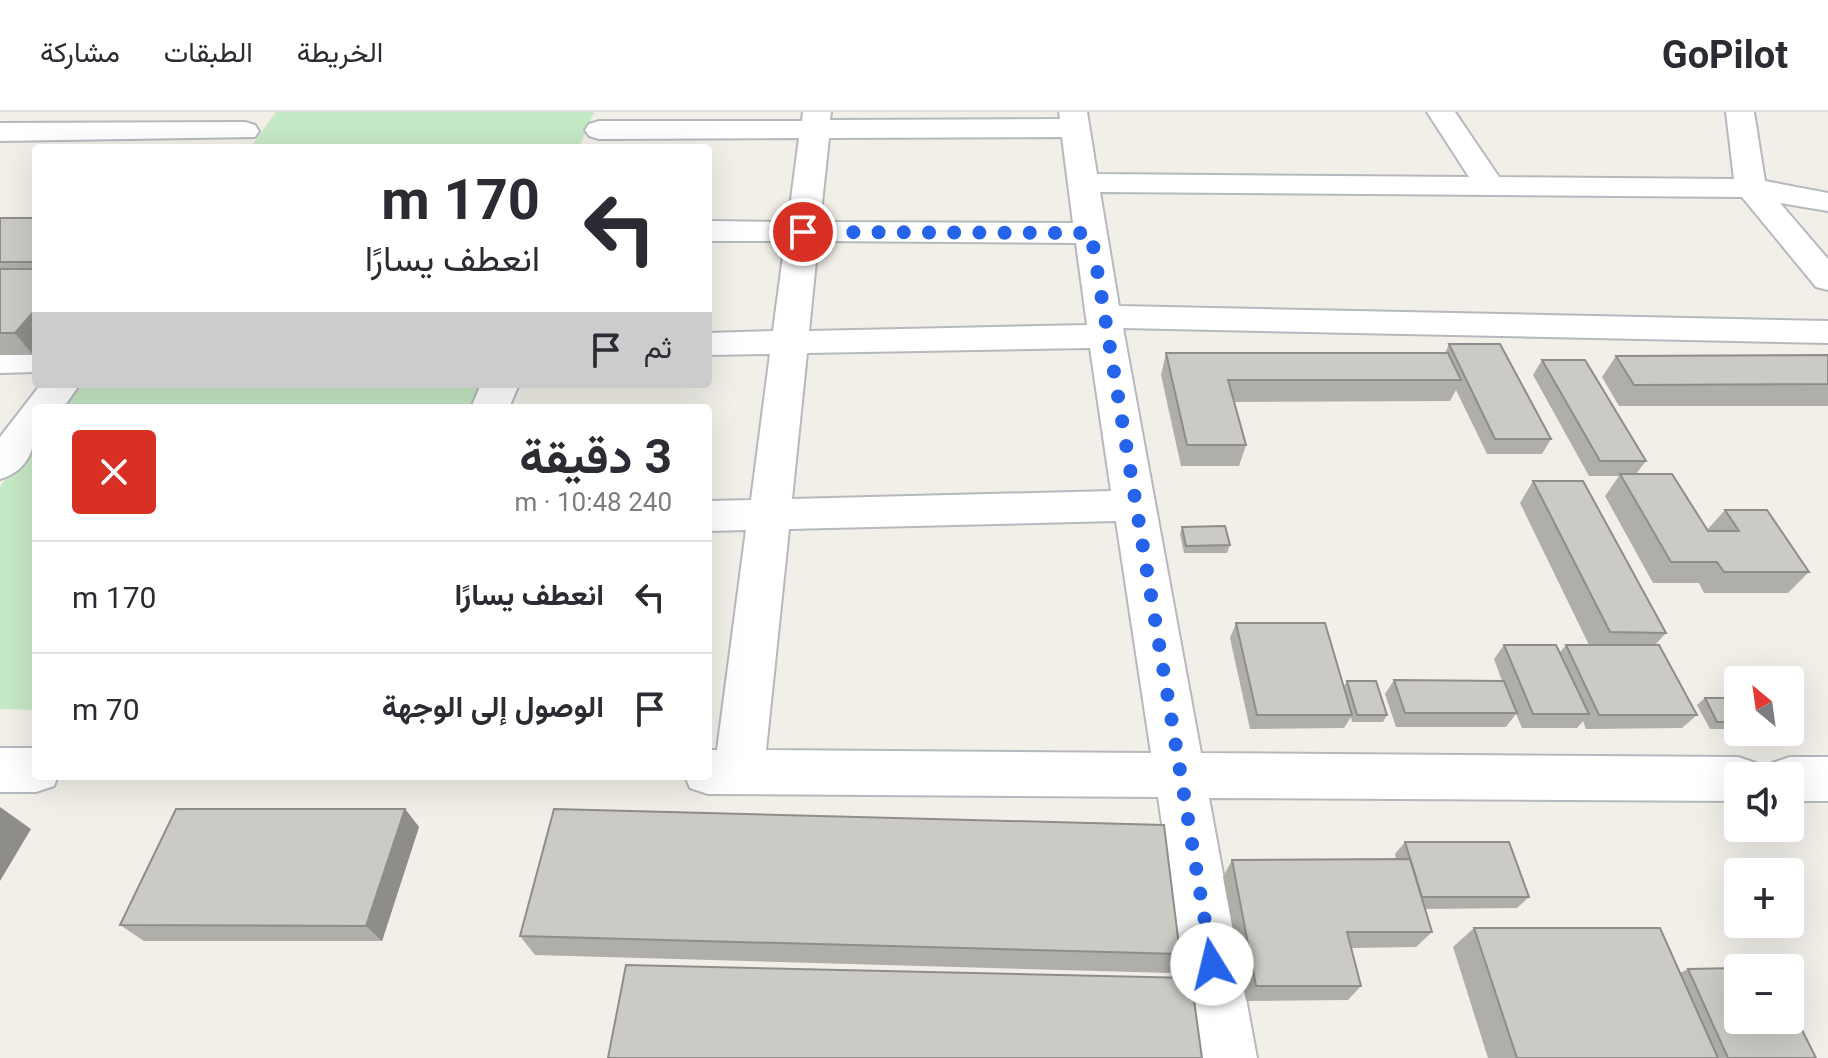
<!DOCTYPE html>
<html lang="ar">
<meta charset="utf-8">
<style>
:root{--surface:#fff;--page:#f7f7f7;--text:#2b2b33;--muted:#7c7c81;--line:#e1e1e2}
body{margin:0;font-family:Roboto,Vazirmatn,sans-serif;background:var(--page);color:var(--text);direction:rtl;height:100vh;display:flex;flex-direction:column;font-size:30px;white-space:nowrap}
*{box-sizing:border-box;margin:0}
p{font-size:26px;color:var(--muted)}
.icon{flex:none;width:44px;height:44px;fill:none;stroke:currentColor;stroke-width:2;stroke-linecap:round;stroke-linejoin:round}
.map{position:relative;flex:1;overflow:hidden;direction:ltr}
.sheet{position:absolute;left:32px;top:292px;width:680px;height:376px;display:flex;flex-direction:column;background:var(--surface);border-radius:8px;box-shadow:0 8px 32px #0002;direction:rtl}
.sheet>*{flex:none}
.top-card{position:absolute;left:32px;top:32px;width:680px;height:244px;border-radius:8px;box-shadow:0 8px 32px #0002;direction:rtl;background:#fff;color:var(--text);overflow:hidden}
.needle{width:52px;rotate:331deg}
.tools{position:absolute;left:1724px;top:554px;display:grid;gap:16px}
.tools a{display:grid;place-items:center;width:80px;height:80px;border-radius:8px;background:var(--surface);box-shadow:0 8px 32px #0002;font-size:40px}
.pin{position:absolute;display:grid;place-items:center;width:68px;height:68px;color:#fff;margin:-34px;border:4px solid #fff;border-radius:50%;box-shadow:0 2px 8px #0007}
.me{position:absolute;width:88px;margin:-44px;rotate:351deg;stroke-linejoin:round;filter:drop-shadow(0 0 6px #0008)}
.turn{display:flex;align-items:center;gap:28px;height:168px;padding:0 40px;font-size:36px}
.turn .icon{width:104px;height:104px;stroke-width:2.5}
.turn b{display:block;font-size:56px;line-height:68px}
.then{display:flex;align-items:center;height:76px;padding:0 40px;background:#0003;gap:16px;font-size:30px}
.round{display:grid;place-items:center;flex:none;width:84px;height:84px;border-radius:8px;background:var(--page)}
.summary{display:flex;align-items:center;justify-content:space-between;height:136px;padding:0 40px}
h1{font-size:48px;font-weight:700;line-height:60px}
ul{padding:0;list-style:none}
li{display:flex;align-items:center;gap:24px;height:112px;padding:0 40px;border-top:2px solid var(--line)}
li div{flex:1}
li b{display:block;font-size:30px}
li em{font-style:normal}
header{display:flex;align-items:center;gap:48px;box-sizing:border-box;height:112px;padding:0 40px;background:var(--surface);border-bottom:2px solid var(--line)}
header strong{font-size:38px}
nav{display:flex;gap:44px;margin-inline-start:auto;font-size:28px}
.map>svg:first-child{display:block}
</style>
<header>
<strong>GoPilot</strong>
<nav><a>الخريطة</a><a>الطبقات</a><a>مشاركة</a></nav>
</header>
<div class="map">
<svg width="1828" height="946" viewBox="0 0 1828 946">
<rect width="100%" height="100%" fill="#f1efe8"/>
<!-- green -->
<g fill="#c5e8c5">
<polygon points="276,0 594,0 579,36 250,36"/>
<polygon points="76,272 481,272 472,296 58,296"/>
<polygon points="36,326 36,598 0,597 0,375"/>
</g>
<g fill="none" stroke-linecap="round" stroke-linejoin="round">
<!-- minor casing -->
<g stroke="#b5b8bc" stroke-width="4">
<g id="minor">
<path d="M803,0H831L830,8L1060,7L1059,0H1087L1097,62L1469,65L1427,0H1455L1499,65L1734,67L1726,0H1754L1765,69L1828,81V99L1780,91L1828,147V178L1816,175L1742,85L1100,80L1119,194L1828,209V231L1123,216L1201,641L1738,645L1756,651L1762,664H1738V689L1209,686L1257,946H1197L1158,685L708,682L690,676L685,664H708V638H717L746,418L708,419V389L751,388L770,242L708,243V221L773,219L785,129H708V109L788,110L799,26L599,27L589,24L585,18L589,12L599,9H802ZM1062,25L1073,111L820,110L829,26ZM818,129L1076,131L1087,213L809,219ZM1090,236L1111,379L792,387L807,241ZM1116,409L1151,641L766,638L789,417Z"/>
<polygon points="245,10 255,13 259,19 255,25 0,29 0,11"/>
<polygon points="36,236 36,260 0,261 0,237"/>
<path d="M41,272H80L63,296H36C36,327 35,357 0,367V325Z"/>
<polygon points="481,272 519,272 509,296 471,296"/>
<polygon points="0,636 36,636 36,664 58,664 54,674 36,680 0,680"/>
<polygon points="1790,645 1828,645 1828,689 1790,689 1790,664 1766,664 1772,651"/>
</g>
</g>
<!-- minor -->
<use href="#minor" fill="#fff" fill-rule="evenodd"/>
</g>
<!-- wall -->
<g fill="#afaea9">
<polygon points="0,106 36,106 36,239 33,243 0,243"/>
<polygon points="1449,232 1551,327 1542,342 1487,342 1456,278 1450,289 1234,290 1246,333 1239,354 1181,354 1161,263 1166,241 1445,241"/>
<polygon points="1828,243 1828,294 1619,294 1602,265 1616,244"/>
<polygon points="1542,248 1646,349 1636,362 1707,418 1725,398 1809,460 1788,481 1704,481 1699,471 1653,471 1605,384 1619,364 1589,364 1533,263"/>
<polygon points="1533,369 1666,521 1655,533 1697,603 1682,616 1586,617 1583,609 1577,616 1522,616 1516,602 1506,615 1396,615 1385,582 1394,568 1502,569 1494,547 1504,533 1560,540 1566,533 1589,533 1520,391"/>
<polygon points="1182,415 1230,433 1227,441 1184,441 1180,422"/>
<polygon points="1236,511 1344,574 1347,569 1387,603 1383,610 1352,610 1351,605 1344,616 1250,617 1230,526"/>
<polygon points="1705,586 1738,586 1738,617 1710,617 1697,593"/>
<polygon points="405,697 419,715 382,829 144,829 120,813"/>
<polygon points="1405,730 1529,785 1517,796 1425,797 1432,820 1416,835 1351,836 1361,874 1348,888 1246,889 1223,765 1232,748 1396,747 1395,742"/>
<polygon points="1474,816 1680,861 1688,857 1816,946 1488,946 1453,835"/>
<polygon points="520,824 1180,842 1170,861 535,843"/>
</g>
<!-- shaded-wall -->
<g fill="#8f8d8a">
<polygon points="36,197 36,239 33,243 15,221"/>
<polygon points="0,695 31,717 0,769"/>
<polygon points="405,697 419,715 382,829 366,814"/>
</g>
<!-- building -->
<g fill="#cccac5" stroke="#8f8d8a" stroke-width="2">
<rect x="0" y="106" width="36" height="44"/>
<polygon points="0,157 36,157 36,197 15,221 0,221"/>
<polygon points="1449,232 1500,232 1551,327 1495,327"/>
<polygon points="1166,241 1448,241 1461,268 1228,268 1246,333 1187,333"/>
<polygon points="1828,243 1828,272 1634,273 1616,244"/>
<polygon points="1542,248 1585,248 1646,349 1600,349"/>
<polygon points="1620,362 1672,362 1708,419 1739,419 1725,398 1767,398 1809,460 1724,460 1717,450 1671,450"/>
<polygon points="1533,369 1583,369 1666,521 1610,520"/>
<polygon points="1225,414 1230,433 1186,434 1182,415"/>
<polygon points="1236,511 1325,511 1352,603 1257,603"/>
<polygon points="1504,533 1556,533 1589,602 1533,602"/>
<polygon points="1566,533 1659,533 1697,603 1599,603"/>
<polygon points="1394,568 1504,569 1517,601 1405,601"/>
<polygon points="1347,569 1376,569 1387,603 1357,603"/>
<polygon points="1705,586 1738,586 1738,610 1717,610"/>
<polygon points="176,697 405,697 366,814 120,813"/>
<polygon points="554,697 1164,713 1180,842 520,824"/>
<polygon points="1405,730 1509,730 1529,785 1422,785"/>
<polygon points="1410,747 1432,820 1347,820 1361,874 1256,874 1232,748"/>
<polygon points="1474,816 1660,816 1718,946 1517,946"/>
<polygon points="626,853 1191,866 1202,946 608,946"/>
<polygon points="1738,856 1738,908 1790,908 1790,894 1816,946 1728,946 1688,857"/>
</g>
<g fill="none" stroke-linecap="round" stroke-linejoin="round">
<!-- route -->
<polyline stroke="#2563eb" stroke-width="14" stroke-dasharray="0 25.2" points="803,120 1091,121 1212,852"/>
</g>
</svg>
<div class="tools">
<a><svg class="needle" viewBox="-14 -14 28 28"><path d="M0-13l5 13h-10z" fill="#e53935"/><path d="M0 13l5-13h-10z" fill="#7c7c81"/></svg></a>
<a><svg class="icon" aria-label="sound" viewBox="0 0 24 24"><path d="M4 9h4l5-4v14l-5-4H4zM17 9q2 3 0 6"/></svg></a>
<a>+</a>
<a>−</a>
</div>
<div class="pin" style="left:803px;top:120px;background:#d93025"><svg class="icon" aria-label="arrive" viewBox="0 0 24 24"><path d="M6 21V4h12l-3 4 3 4H6"/></svg></div>
<svg class="me" style="left:1212px;top:852px" viewBox="-20 -20 40 40"><circle r="19" fill="#fff"/><path d="M0-13L10 11 0 6-10 11z" fill="#2563eb"/></svg>
<div class="top-card">
<div class="turn"><svg class="icon" aria-label="left" viewBox="0 0 24 24"><path d="M17 20v-9H6M10 6l-5 5 5 5"/></svg><div><b>170 m</b>انعطف يسارًا</div></div>
<div class="then">ثم<svg class="icon" aria-label="arrive" viewBox="0 0 24 24"><path d="M6 21V4h12l-3 4 3 4H6"/></svg></div>
</div>
<section class="sheet">
<div class="summary"><div><h1>3 دقيقة</h1><p>240 m · 10:48</p></div><a class="round" style="background:#d93025;color:#fff"><svg class="icon" aria-label="close" viewBox="0 0 24 24"><path d="M6 6l12 12M18 6L6 18"/></svg></a></div>
<ul>
<li><svg class="icon" aria-label="left" viewBox="0 0 24 24"><path d="M17 20v-9H6M10 6l-5 5 5 5"/></svg><div><b>انعطف يسارًا</b></div><em>170 m</em></li>
<li><svg class="icon" aria-label="arrive" viewBox="0 0 24 24"><path d="M6 21V4h12l-3 4 3 4H6"/></svg><div><b>الوصول إلى الوجهة</b></div><em>70 m</em></li>
</ul>
</section>
</div>
